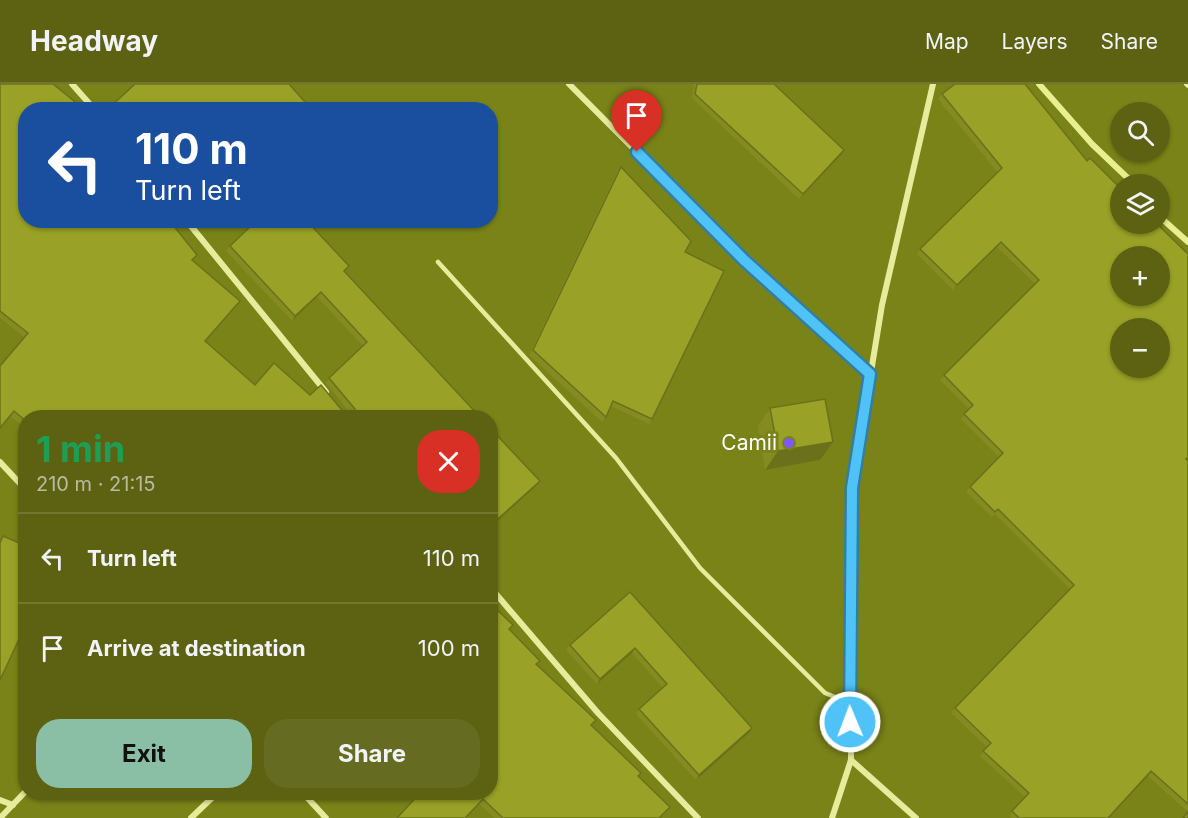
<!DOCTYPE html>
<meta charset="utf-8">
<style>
:root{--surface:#5c6212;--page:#656b20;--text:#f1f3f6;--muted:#b8bc9f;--line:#717632;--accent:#8abfa5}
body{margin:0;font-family:Inter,sans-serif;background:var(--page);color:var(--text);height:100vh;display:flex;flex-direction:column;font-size:22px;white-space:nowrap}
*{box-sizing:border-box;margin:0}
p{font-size:20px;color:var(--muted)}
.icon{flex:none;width:33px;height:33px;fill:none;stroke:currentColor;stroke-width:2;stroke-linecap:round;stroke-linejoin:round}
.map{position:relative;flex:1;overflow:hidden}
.details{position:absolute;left:18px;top:326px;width:480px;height:390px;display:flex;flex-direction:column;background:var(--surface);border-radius:24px;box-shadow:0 2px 4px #0004}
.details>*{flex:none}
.top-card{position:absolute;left:18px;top:18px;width:480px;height:126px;border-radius:24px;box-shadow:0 2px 4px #0004;background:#1a4fa0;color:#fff;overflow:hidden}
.controls{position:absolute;left:1110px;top:18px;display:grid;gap:12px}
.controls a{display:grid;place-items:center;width:60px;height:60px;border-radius:50%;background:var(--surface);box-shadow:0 2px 4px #0004;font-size:30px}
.pin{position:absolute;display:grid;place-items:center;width:51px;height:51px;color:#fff;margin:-62px -26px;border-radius:50% 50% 50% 0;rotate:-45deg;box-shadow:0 0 6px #0007}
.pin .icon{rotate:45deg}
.me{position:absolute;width:66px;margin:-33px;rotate:359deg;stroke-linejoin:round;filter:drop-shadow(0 0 4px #0008)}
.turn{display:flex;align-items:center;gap:21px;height:126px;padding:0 18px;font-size:27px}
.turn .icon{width:78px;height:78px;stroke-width:2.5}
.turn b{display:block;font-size:42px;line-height:51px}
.round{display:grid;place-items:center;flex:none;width:63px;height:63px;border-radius:24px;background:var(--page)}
.head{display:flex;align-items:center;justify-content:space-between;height:102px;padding:0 18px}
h1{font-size:36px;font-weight:700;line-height:45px;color:#1e9e55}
.primary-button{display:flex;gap:12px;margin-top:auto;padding:12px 18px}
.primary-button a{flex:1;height:69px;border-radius:24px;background:var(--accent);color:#111;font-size:24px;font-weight:700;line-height:69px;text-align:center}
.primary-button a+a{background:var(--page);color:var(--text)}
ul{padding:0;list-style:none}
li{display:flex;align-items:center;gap:18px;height:90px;padding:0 18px;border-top:2px solid var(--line)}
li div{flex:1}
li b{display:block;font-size:22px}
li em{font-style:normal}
header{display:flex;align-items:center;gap:36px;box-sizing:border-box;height:84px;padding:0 30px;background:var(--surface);border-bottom:2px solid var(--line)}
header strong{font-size:28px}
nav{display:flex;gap:33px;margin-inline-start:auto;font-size:21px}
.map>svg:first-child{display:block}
</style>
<header>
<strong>Headway</strong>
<nav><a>Map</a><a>Layers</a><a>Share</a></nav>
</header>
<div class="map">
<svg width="1188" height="734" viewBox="0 0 1188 734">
<rect width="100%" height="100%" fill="#7a8318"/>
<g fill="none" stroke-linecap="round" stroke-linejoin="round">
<!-- stream -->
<g stroke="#e9ef8f" stroke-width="6">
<polyline points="1039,0 1092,60 1134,100"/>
<polyline points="1160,133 1188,158"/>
</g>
<!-- lane -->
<polyline stroke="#e7ec9c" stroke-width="4.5" points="438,178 616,374 700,484 825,609 850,619"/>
<!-- street -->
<g stroke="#e7ec9c" stroke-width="6">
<polyline points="72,0 95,26"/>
<polyline points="569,0 744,176 870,290"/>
<polyline points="1187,0 1188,1"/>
<polyline points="186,136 326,308"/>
<polyline points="0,378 26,406"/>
<polyline points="490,503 598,629 698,734"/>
<polyline points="851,676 916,734"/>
<polyline points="302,708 326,734"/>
<polyline points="0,716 13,721"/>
<polyline points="0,734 26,707"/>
<polyline points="191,734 218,708"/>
<polyline points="832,734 851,676 852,404 882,221 933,0"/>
</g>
</g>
<!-- wall -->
<g fill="#848b21">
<polygon points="0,0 193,177 240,217 205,257 255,301 310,311 346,331 351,332 351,330 326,299 329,294 363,262 317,213 292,237 226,167 230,162 251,142 245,136 306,136 345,188 480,333 64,333 63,332 62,333 26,333 26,345 10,332 24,253 0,234"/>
<polygon points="694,0 774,0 844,66 841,71 799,115 692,14"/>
<polygon points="955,0 1188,377 1188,734 1188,728 1148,692 1109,734 1011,734 1009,732 1025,713 980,672 987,663 951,629 955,624 1070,505 995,430 992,433 966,408 970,403 999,373 961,335 969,325 940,296 944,291 1035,200 997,163 953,206 917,170 920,165 998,89 938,15 942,10"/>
<polygon points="621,83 685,168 652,335 649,340 611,322 602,338 529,271 617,88"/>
<polygon points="770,324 820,376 765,386 758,342"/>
<polygon points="630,508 749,649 696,696 636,630 639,625 663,604 632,569 597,600 566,566 570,561"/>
<polygon points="509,546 540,577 537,581 592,641 641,689 639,693 666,728 660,734 494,734 479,720 397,734 490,708"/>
</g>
<!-- shaded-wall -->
<g fill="#6b711b">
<polygon points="844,66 841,71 799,115 803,110"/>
<polygon points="1001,158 997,163 953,206 957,201"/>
<polygon points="321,208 317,213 292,237 295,232"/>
<polygon points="833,358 820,376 765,386 778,367"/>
<polygon points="540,397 536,402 490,444 490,442"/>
<polygon points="635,564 632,569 597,600 600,595"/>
<polygon points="752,644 749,649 696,696 699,691"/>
<polygon points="1151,687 1148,692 1109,734 1108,734"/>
</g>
<!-- building -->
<g fill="#99a226" stroke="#6b711b" stroke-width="1.5" fill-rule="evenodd">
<polygon points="0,0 53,0 85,26 26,26 26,136 169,136 197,171 192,176 240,217 205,257 255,301 274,279 310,311 321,301 346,331 353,332 355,325 329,294 367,258 321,208 295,232 230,162 255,138 254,136 306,136 349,182 344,187 480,333 73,333 66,327 61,333 26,333 26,337 14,327 0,344 0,282 28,249 0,227"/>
<polygon points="135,0 289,0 312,26 107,26"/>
<polygon points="697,0 774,0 844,66 803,110 695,10"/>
<path d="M955,0H1025L1087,77L1090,74L1120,104V140H1157L1188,170V374L1186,375L1188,377V720L1151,687L1108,734H1019L1012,727L1029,709L983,667L991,659L955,624L1074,501L998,425L995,428L970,403L1003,369L964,330L973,321L944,291L1039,196L1001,158L957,201L920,165L1002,84L942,10ZM1120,172H1160V212H1120ZM1120,244H1160V284H1120Z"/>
<polygon points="621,83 691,157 685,168 724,187 652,335 613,317 606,333 533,266"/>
<polygon points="825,315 833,358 778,367 770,324"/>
<polygon points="490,344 540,397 490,442"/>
<polygon points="3,452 26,462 26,540 0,596 0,459"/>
<polygon points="630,508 752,644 699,691 639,625 667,600 635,564 600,595 570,561"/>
<polygon points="490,519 513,541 509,545 540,577 536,580 596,636 591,641 641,689 638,692 670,723 659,734 503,734 483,715 465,734 397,734 421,708 490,708"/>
<polygon points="1188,728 1188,734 1183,734"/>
</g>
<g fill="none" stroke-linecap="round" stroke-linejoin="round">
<!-- route casing -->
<g stroke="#337fa1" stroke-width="15">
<polyline id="route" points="637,68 744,176 870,290 852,404 850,638"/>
</g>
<!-- route -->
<use href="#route" stroke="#4fc3f7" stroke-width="10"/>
</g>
<!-- markers -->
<circle fill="#7e57ff" stroke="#7a8318" stroke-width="2" cx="789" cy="359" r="6"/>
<g text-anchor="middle" stroke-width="6" stroke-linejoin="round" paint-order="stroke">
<!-- poi labels -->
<g font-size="21" fill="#fff" stroke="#7a8318" text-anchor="end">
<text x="777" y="366">Camii</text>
</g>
</g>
</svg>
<div class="controls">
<a><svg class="icon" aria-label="search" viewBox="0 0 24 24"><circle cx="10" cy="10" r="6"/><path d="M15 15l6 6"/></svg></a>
<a><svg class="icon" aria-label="layers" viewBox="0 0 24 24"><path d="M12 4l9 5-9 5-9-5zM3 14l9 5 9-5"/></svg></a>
<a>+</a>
<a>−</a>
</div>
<div class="pin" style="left:637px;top:68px;background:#d93025"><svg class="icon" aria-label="arrive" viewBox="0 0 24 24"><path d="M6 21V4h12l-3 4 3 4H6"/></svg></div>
<svg class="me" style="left:850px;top:638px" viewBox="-20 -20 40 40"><circle r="17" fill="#4fc3f7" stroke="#fff" stroke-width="3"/><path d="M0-11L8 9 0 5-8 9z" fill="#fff"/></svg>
<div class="top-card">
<div class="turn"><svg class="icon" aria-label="left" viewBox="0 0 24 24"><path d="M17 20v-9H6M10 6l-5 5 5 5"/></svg><div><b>110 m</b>Turn left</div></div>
</div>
<section class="details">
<div class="head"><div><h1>1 min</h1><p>210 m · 21:15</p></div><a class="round" style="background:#d93025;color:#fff"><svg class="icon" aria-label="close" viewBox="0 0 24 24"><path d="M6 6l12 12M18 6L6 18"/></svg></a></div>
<ul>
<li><svg class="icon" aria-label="left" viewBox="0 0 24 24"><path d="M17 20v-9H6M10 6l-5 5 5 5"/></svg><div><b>Turn left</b></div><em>110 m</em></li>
<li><svg class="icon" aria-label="arrive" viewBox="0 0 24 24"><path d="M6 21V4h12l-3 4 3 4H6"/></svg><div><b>Arrive at destination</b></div><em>100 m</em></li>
</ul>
<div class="primary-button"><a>Exit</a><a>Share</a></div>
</section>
</div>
